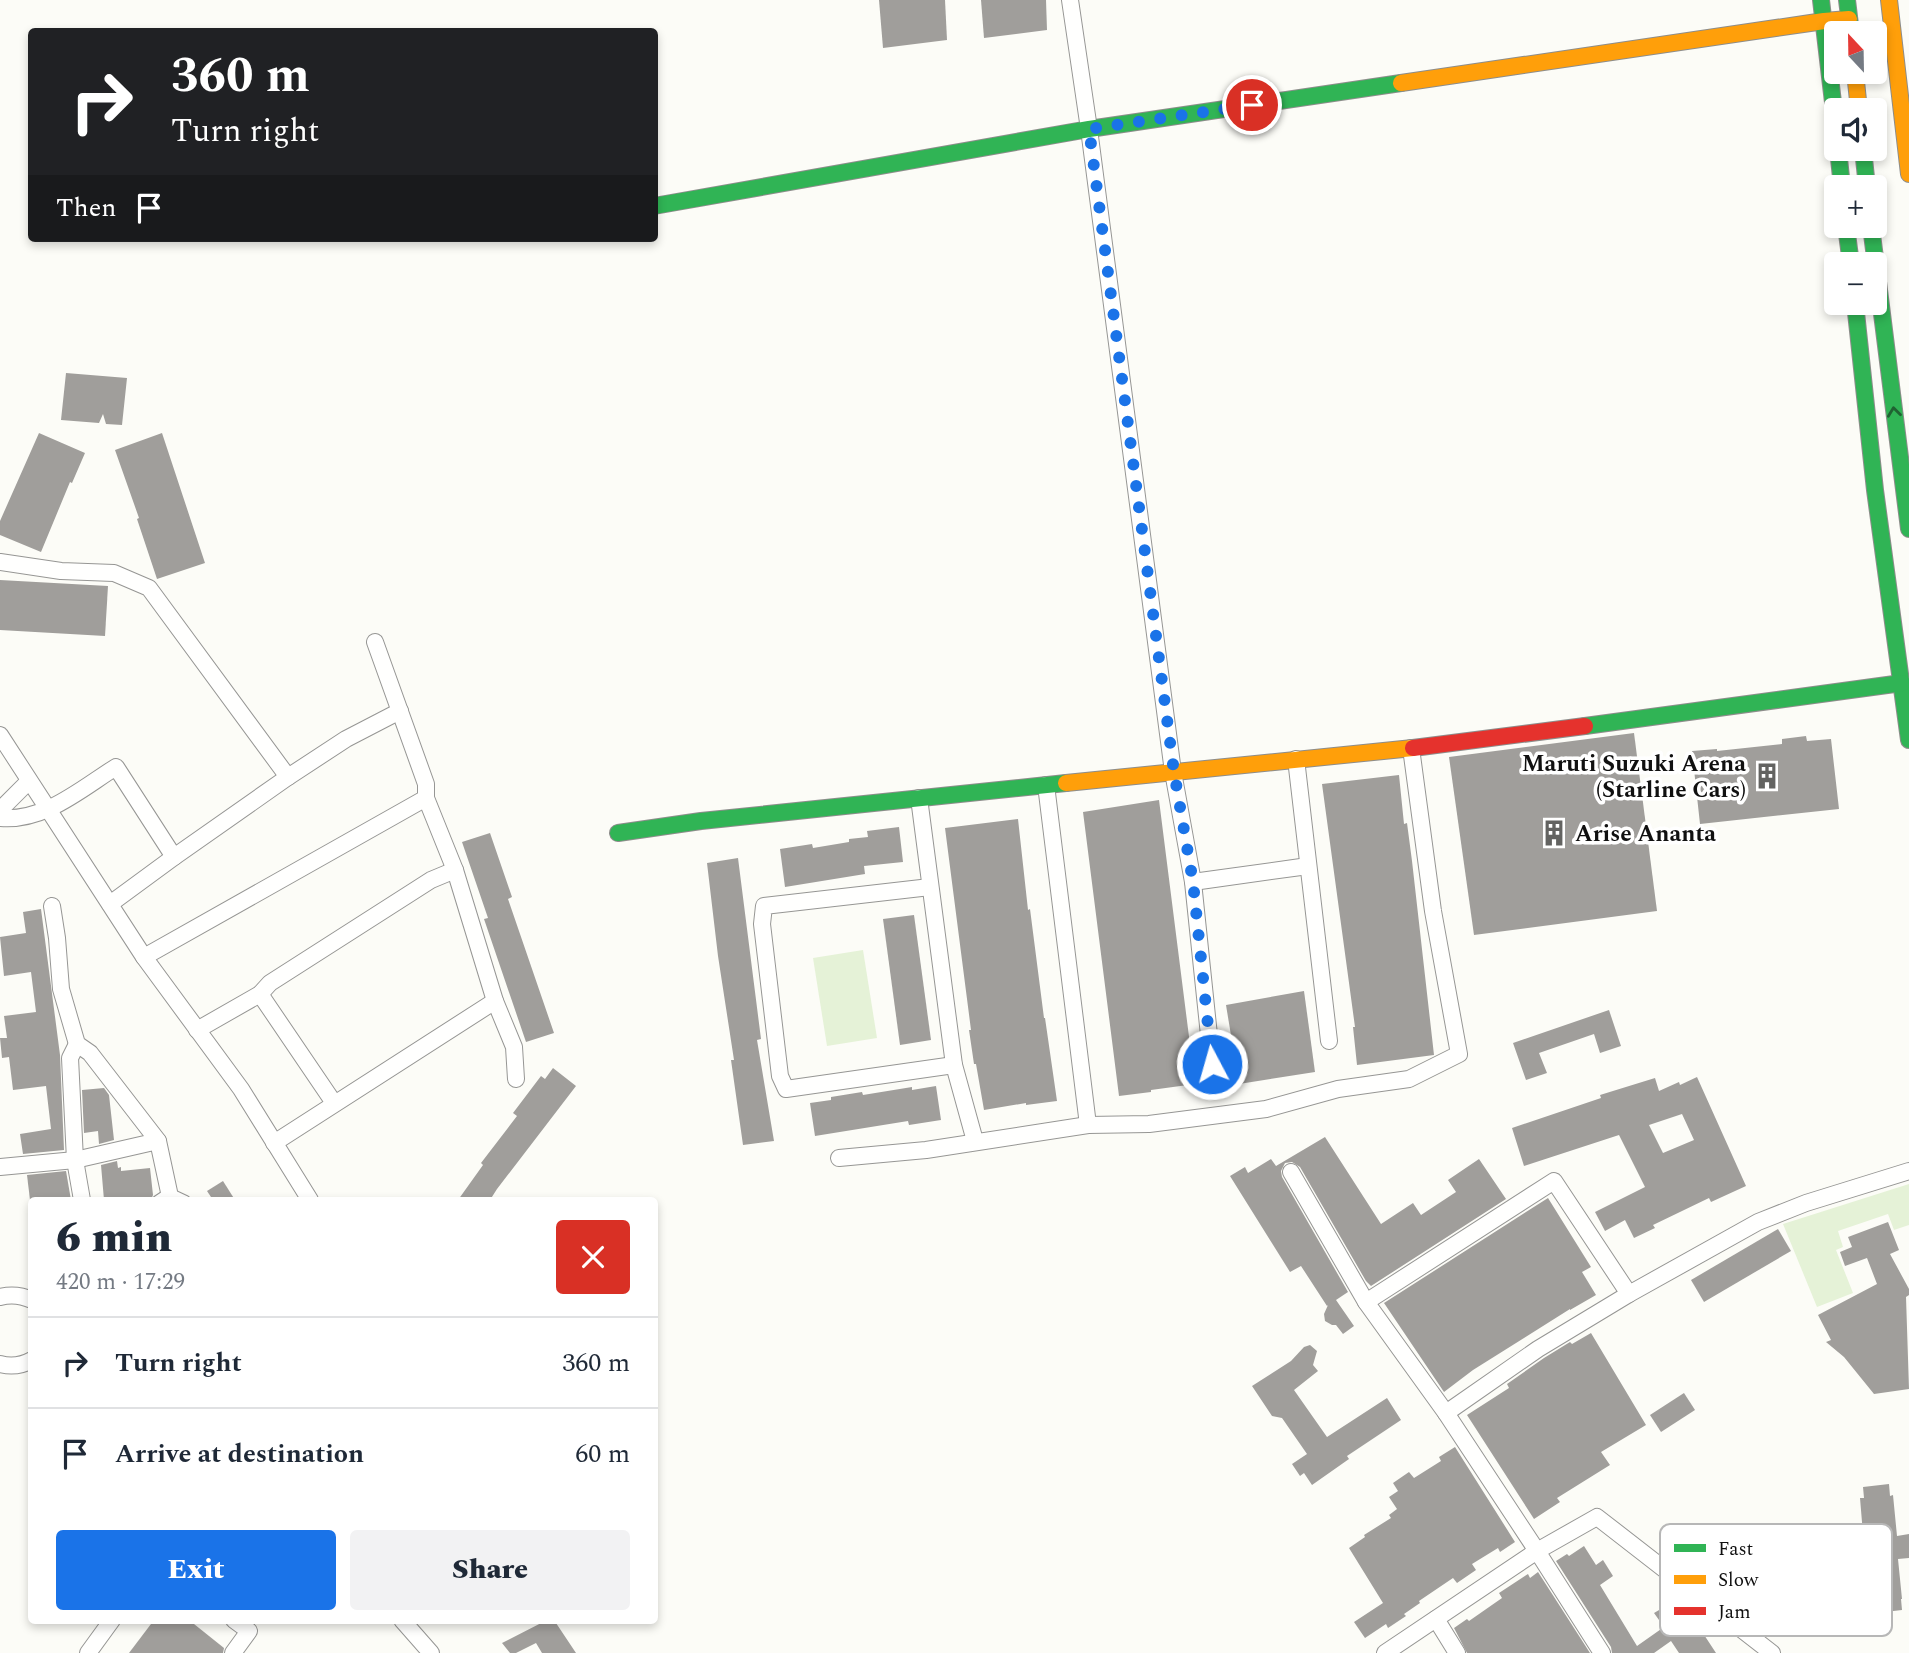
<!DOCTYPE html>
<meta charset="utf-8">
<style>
:root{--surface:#fff;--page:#f2f2f3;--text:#1f2937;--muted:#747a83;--line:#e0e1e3;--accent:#1a73e8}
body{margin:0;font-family:Spectral,serif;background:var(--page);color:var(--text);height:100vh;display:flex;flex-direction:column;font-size:26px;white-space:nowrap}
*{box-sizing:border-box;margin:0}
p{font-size:23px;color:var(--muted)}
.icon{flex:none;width:38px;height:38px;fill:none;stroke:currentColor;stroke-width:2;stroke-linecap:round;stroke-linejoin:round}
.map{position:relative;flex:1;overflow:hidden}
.sheet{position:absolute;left:28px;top:1197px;width:630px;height:427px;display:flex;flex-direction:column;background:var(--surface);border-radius:7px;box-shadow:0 4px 10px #0003}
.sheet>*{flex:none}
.banner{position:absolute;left:28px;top:28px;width:630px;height:214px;border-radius:7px;box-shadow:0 4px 10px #0003;background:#202124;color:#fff;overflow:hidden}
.needle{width:46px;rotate:338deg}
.tools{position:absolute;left:1824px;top:21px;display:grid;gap:14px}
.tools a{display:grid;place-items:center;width:63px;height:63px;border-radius:7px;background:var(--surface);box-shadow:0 4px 10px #0003;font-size:35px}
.pin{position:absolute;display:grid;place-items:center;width:60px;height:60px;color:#fff;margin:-30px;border:4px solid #fff;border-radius:50%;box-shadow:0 2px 7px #0007}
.me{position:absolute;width:77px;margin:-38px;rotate:354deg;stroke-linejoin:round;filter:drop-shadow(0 0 5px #0008)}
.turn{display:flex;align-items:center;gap:24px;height:147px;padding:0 28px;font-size:32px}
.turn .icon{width:91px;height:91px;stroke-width:2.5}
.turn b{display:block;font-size:49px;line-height:60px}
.then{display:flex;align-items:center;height:66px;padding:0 28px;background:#0003;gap:14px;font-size:26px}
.round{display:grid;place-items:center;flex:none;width:74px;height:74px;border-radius:7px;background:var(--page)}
.overview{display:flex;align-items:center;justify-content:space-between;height:119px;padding:0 28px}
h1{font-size:42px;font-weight:800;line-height:52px}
.cta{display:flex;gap:14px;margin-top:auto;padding:14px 28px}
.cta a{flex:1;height:80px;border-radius:7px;background:var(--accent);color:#fff;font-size:28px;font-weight:800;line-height:80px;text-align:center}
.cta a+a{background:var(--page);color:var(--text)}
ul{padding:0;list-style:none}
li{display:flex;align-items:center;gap:21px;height:91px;padding:0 28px;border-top:2px solid var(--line)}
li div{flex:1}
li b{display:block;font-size:26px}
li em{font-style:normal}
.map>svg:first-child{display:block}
</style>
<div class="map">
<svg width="1909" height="1653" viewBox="0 0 1909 1653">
<rect width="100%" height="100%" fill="#fcfcf7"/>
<!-- green -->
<g fill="#e5f2d7">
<polygon points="863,950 877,1038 827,1046 813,958"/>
<polygon points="1909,1184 1909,1225 1894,1230 1888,1214 1838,1231 1843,1247 1836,1250 1853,1293 1817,1307 1783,1224"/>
</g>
<!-- building -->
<g fill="#a09e9b" fill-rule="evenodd">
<polygon points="879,0 945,0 947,40 883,48"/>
<polygon points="981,0 1046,0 1047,30 984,38"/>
<polygon points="66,373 127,378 122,425 106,424 103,414 99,423 61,420"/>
<polygon points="39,433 85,453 72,483 70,482 41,552 0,535 0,521"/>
<polygon points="162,433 205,563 157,579 137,519 139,518 115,450"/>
<polygon points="0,580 108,586 105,636 0,630"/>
<polygon points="1634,733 1657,911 1474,935 1449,757"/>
<polygon points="1806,736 1807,741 1831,739 1839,809 1700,824 1692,751 1717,749 1717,751 1782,744 1782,739"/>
<polygon points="1399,775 1404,824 1407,823 1412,861 1434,1055 1357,1065 1353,1027 1355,1027 1322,784"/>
<polygon points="1159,800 1195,1084 1151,1090 1151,1092 1119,1096 1083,812"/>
<polygon points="1018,819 1028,910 1030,909 1044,1018 1045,1018 1057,1101 1026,1105 1026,1103 984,1110 976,1064 974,1064 969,1030 971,1030 945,828"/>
<polygon points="899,827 903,862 864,866 865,874 785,887 780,849 812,844 813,848 849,842 849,839 868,837 867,831"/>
<polygon points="490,833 512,897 508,899 554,1033 526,1042 484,919 488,918 462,842"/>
<polygon points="738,858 761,1039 757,1040 774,1141 743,1145 731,1060 734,1060 718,956 707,863"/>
<polygon points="41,909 60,1055 64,1150 23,1154 20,1134 51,1129 46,1086 13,1090 9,1057 2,1058 0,1038 7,1038 4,1016 36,1012 31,972 4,976 0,937 26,933 23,912"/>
<polygon points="914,915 931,1040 900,1045 883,919"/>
<polygon points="1304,991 1315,1072 1239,1084 1226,1005"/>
<polygon points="1609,1010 1621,1046 1600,1053 1594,1034 1539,1053 1547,1073 1526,1080 1513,1043"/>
<polygon points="553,1068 576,1086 497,1189 490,1200 458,1200 483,1165 481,1163 517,1116 513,1113 541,1076 545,1079"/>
<path d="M1697,1077L1746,1186L1711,1202L1709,1198L1653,1225L1655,1228L1634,1238L1625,1220L1605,1231L1595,1212L1645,1187L1619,1135L1524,1166L1512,1128L1601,1098L1600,1095L1655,1078L1659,1091L1679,1082L1680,1085ZM1682,1114L1694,1140L1663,1153L1649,1125Z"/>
<polygon points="936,1086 941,1120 909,1125 908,1121 815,1136 810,1103 831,1100 831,1097 862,1092 863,1095 912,1087 912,1090"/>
<polygon points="104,1088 109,1095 114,1140 99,1144 98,1131 84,1133 82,1090"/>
<polygon points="1325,1137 1381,1224 1413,1203 1421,1215 1456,1192 1448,1180 1479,1159 1506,1199 1371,1286 1366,1281 1300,1167 1292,1162 1285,1163 1281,1171 1282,1177 1348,1292 1336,1300 1354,1326 1343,1334 1336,1325 1332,1325 1325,1321 1324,1314 1328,1305 1327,1306 1301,1266 1290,1272 1230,1176 1245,1167 1248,1173 1271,1159 1276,1166"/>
<polygon points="117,1161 118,1168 121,1167 121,1171 150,1168 153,1195 151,1200 104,1200 101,1165"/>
<polygon points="66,1171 71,1200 30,1200 27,1175"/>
<polygon points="223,1181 235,1200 213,1200 207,1191"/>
<polygon points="1548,1198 1591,1267 1582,1272 1596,1295 1570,1310 1570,1309 1473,1370 1444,1392 1384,1303"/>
<polygon points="1888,1222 1899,1250 1890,1254 1909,1289 1909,1295 1906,1297 1909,1389 1874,1394 1844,1357 1826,1342 1831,1340 1818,1315 1877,1284 1867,1258 1845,1266 1840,1252 1852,1247 1848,1237"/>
<polygon points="1778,1229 1791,1251 1704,1302 1691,1280"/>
<polygon points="1591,1333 1646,1425 1601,1452 1610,1465 1557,1498 1560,1502 1534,1519 1467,1415 1509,1388 1507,1384 1544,1358 1570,1342 1572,1344"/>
<polygon points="1310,1345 1317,1351 1313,1365 1318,1371 1294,1390 1327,1437 1387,1398 1401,1420 1347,1456 1349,1459 1312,1485 1304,1473 1300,1476 1292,1464 1307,1454 1282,1418 1272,1416 1252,1386 1291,1361 1304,1347"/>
<polygon points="1684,1393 1695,1410 1661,1432 1650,1415"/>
<polygon points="1455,1447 1515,1542 1500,1552 1498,1548 1472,1564 1476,1570 1457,1583 1453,1578 1419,1601 1420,1603 1404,1614 1406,1616 1388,1628 1386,1624 1365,1638 1354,1622 1383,1603 1349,1548 1365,1537 1364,1535 1391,1518 1389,1515 1397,1509 1389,1497 1398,1491 1393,1483 1409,1472 1414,1478 1441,1461 1439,1457"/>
<polygon points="1889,1484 1890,1496 1893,1495 1897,1536 1909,1534 1909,1558 1898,1559 1902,1599 1901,1599 1902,1610 1876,1613 1875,1601 1869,1602 1865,1562 1821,1567 1818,1538 1863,1534 1860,1498 1864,1498 1863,1487"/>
<polygon points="1584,1546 1596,1565 1603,1560 1613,1576 1600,1585 1637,1646 1664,1627 1654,1613 1671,1603 1683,1621 1691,1615 1716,1653 1679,1653 1671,1641 1654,1653 1612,1653 1611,1647 1556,1561 1567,1554 1569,1556"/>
<polygon points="1538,1572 1590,1653 1467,1653 1454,1628 1467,1619 1469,1621 1502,1598 1499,1593 1528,1574 1530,1578"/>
<polygon points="154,1620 189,1620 224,1648 223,1653 129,1653"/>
<polygon points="547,1620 554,1620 576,1653 542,1653 536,1643 516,1653 510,1653 502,1643"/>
</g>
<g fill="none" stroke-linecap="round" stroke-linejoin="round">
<!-- lane casing -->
<g stroke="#969694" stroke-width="10">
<polyline id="lane" points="157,1200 169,1192 186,1200"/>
</g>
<!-- street casing -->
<g stroke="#969694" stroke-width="18">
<g id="street">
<polyline points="1070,0 1089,129 1173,772 1193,882 1212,1064"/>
<polyline points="0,562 61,571 114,573 149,588 288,777"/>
<polyline points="375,642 426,784 426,798 455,870 495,1001 514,1047 516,1079"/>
<polyline points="0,735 144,957 241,1089 310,1200"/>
<polyline points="1296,759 1329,1041"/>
<polyline points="1046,785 1088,1125"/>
<polyline points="919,798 954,1065 975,1141"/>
<polyline points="0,810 29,781"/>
<path d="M0,818C44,822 81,789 116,767L174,857"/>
<polyline points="1193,882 1308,866"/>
<polyline points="930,887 764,906 762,924 780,1076 786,1089 954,1065"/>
<polyline points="110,904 174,857 288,777 346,739 400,711"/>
<polyline points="52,906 57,938 61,989 77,1044 90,1053 158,1141 169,1192"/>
<polyline points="144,957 426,798"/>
<polyline points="260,994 334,1103"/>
<polyline points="197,1030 260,994 270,983 431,880 455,870"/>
<polyline points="77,1044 70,1058 75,1160 82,1200"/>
<polyline points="274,1143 495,1001"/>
<polyline points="839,1158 926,1150 1088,1125 1149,1124 1266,1109 1338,1089 1409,1079 1459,1054 1433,911 1411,748"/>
<polyline points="0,1167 75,1160 158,1141"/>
<polyline points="1291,1172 1366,1302"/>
<path d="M0,1297C11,1294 21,1295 32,1300"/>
<path d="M0,1364C11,1367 21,1366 32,1360"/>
<polyline points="1446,1413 1538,1349 1629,1294"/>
<polyline points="1436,1619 1457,1653"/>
<polyline points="402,1620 431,1653"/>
<polyline points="88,1653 112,1620"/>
<polyline points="233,1653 249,1631 234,1620"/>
<polyline points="1385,1653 1537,1551 1446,1413 1366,1302 1554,1181 1629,1294 1758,1222 1806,1203 1909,1171"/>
<polyline points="1602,1653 1537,1551 1597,1517 1772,1653"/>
</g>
</g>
<!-- fast casing -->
<g stroke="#8d8d8b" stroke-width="18">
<g id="fast">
<polyline points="1821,0 1836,128"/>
<polyline points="1847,0 1851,33"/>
<polyline points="1838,149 1842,187"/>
<polyline points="1863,149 1867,187"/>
<polyline points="654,206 1089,129 1401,83"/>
<polyline points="1846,226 1851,264"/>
<polyline points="1871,226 1909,529"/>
<polyline points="1855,303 1875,490 1909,740"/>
<polyline points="1585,726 1902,683"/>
<polyline points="618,833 701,821 1066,783"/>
</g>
</g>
<!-- slow casing -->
<g stroke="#8d8d8b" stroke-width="18">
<g id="slow">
<polyline points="1889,0 1909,174"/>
<polyline points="1855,72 1859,110"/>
<polyline points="1401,83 1824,21 1849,19"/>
<polyline points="1066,783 1413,748"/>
</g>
</g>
<!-- jam casing -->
<g stroke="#8d8d8b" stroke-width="18">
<polyline id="jam" points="1413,748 1585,726"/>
</g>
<!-- lane -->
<use href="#lane" stroke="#fffffe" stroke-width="8"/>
<!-- street -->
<use href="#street" stroke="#fffffe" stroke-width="16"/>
<!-- fast -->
<use href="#fast" stroke="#30b455" stroke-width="16"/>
<!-- slow -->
<use href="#slow" stroke="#ff9f0a" stroke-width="16"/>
<!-- jam -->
<use href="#jam" stroke="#e5322d" stroke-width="16"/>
</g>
<!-- one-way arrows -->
<defs><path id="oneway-chevron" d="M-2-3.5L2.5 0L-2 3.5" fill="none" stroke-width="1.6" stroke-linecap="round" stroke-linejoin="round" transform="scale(1.75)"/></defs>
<use stroke="#206232" href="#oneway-chevron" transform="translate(1894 412) rotate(-97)"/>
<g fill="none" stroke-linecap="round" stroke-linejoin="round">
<!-- route -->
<polyline stroke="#1a73e8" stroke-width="12" stroke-dasharray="0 21.6" points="1212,1064 1193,882 1174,772 1089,129 1252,105"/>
</g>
<!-- icons -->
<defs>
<g id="building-bare" transform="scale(2.1)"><path d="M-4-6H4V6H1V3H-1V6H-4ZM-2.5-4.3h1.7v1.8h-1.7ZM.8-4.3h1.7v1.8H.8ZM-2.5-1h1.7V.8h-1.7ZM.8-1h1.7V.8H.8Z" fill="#636361" stroke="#fff" stroke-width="2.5" paint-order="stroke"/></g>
</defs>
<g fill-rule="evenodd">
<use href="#building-bare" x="1767" y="776"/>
<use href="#building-bare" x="1554" y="833"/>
</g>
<g text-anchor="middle" stroke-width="7" stroke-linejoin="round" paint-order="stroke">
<!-- poi labels -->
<g font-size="23" font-weight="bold" fill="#101010" stroke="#fff" text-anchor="end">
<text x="1746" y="771">Maruti Suzuki Arena<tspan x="1746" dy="26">(Starline Cars)</tspan></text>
<text x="1575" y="841" text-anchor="start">Arise Ananta</text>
</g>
</g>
<!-- legend -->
<rect x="1660" y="1524" width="232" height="112" rx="10" fill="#fff" stroke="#b7b7b7" stroke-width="2"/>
<rect x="1674" y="1544" width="32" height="8" fill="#30b455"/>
<rect x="1674" y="1575" width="32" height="9" fill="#ff9f0a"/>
<rect x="1674" y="1607" width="32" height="8" fill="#e5322d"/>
<g font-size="19" fill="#101010">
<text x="1718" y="1555">Fast</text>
<text x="1718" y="1586">Slow</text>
<text x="1718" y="1618">Jam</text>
</g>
</svg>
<div class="tools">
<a><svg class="needle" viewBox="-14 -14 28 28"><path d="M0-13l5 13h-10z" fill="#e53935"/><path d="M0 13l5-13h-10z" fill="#747a83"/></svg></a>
<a><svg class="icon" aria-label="sound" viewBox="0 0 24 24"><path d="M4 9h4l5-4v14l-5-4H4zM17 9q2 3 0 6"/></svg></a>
<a>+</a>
<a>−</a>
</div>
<div class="pin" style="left:1252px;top:105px;background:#d93025"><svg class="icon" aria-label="arrive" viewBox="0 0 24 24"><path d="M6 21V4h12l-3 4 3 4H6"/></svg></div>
<svg class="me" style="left:1212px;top:1064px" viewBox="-20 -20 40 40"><circle r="17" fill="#1a73e8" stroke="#fff" stroke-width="3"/><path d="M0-11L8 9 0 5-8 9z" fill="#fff"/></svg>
<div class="banner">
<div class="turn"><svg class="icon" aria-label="right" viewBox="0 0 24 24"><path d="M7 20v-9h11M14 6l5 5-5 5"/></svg><div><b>360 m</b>Turn right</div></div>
<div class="then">Then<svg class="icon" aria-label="arrive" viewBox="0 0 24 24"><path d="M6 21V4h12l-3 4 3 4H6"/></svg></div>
</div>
<section class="sheet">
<div class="overview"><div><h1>6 min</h1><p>420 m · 17:29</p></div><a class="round" style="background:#d93025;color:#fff"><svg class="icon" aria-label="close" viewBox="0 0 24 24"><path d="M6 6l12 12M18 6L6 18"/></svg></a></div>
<ul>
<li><svg class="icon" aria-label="right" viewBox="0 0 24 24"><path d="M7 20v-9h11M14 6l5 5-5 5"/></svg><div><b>Turn right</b></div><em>360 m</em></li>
<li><svg class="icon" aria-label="arrive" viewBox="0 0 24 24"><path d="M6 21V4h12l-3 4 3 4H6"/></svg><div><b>Arrive at destination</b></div><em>60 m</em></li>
</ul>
<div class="cta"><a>Exit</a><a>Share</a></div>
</section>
</div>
